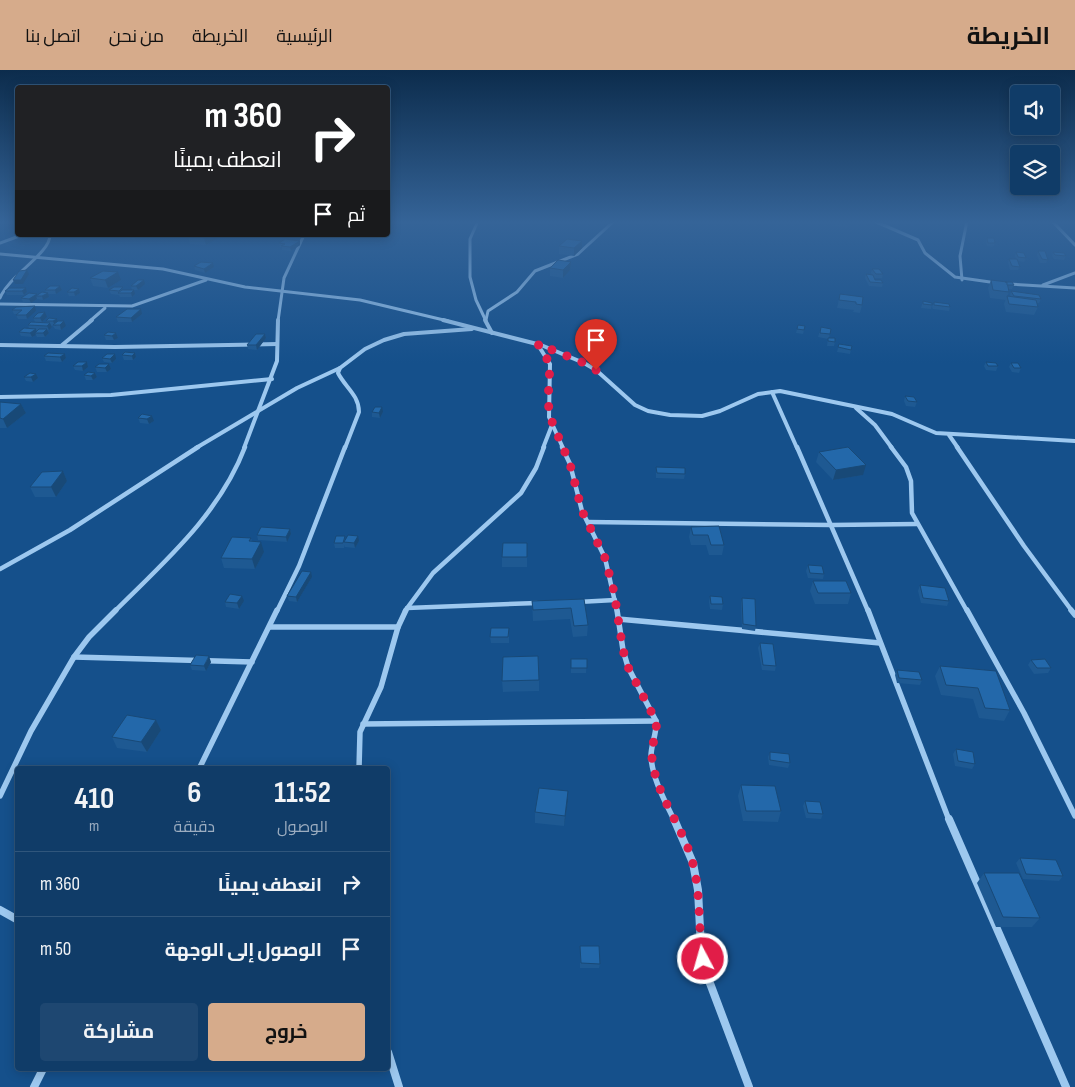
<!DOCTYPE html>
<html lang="ar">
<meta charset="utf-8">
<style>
:root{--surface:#103c68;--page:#1e4771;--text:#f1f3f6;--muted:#9cadc0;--line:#30567c;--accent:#d6ab8b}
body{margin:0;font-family:"Sofia Sans Condensed",Cairo,sans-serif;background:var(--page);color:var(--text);direction:rtl;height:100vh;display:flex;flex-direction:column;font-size:19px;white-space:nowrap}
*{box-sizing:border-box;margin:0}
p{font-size:16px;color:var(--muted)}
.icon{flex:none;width:28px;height:28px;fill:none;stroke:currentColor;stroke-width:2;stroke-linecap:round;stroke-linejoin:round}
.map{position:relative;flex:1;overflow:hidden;direction:ltr}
.drawer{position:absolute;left:15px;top:696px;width:375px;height:305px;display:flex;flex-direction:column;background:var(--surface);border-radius:5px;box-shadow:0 2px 12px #0003,0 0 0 1px var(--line);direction:rtl}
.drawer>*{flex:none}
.top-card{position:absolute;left:15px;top:15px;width:375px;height:152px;border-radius:5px;box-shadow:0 2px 12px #0003,0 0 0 1px var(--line);direction:rtl;background:#202124;color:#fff;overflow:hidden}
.controls{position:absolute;left:1010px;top:15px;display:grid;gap:10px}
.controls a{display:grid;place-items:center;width:50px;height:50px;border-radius:5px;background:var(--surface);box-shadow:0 2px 12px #0003,0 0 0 1px var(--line);font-size:25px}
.pin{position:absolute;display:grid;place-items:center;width:42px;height:42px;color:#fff;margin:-51px -21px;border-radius:50% 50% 50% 0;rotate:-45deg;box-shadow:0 0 5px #0007}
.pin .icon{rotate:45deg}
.me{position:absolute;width:55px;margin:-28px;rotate:354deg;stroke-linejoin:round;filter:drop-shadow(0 0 4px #0008)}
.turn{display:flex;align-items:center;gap:18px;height:105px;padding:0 25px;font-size:22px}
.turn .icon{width:65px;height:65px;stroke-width:2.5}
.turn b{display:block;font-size:35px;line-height:42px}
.then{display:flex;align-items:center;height:48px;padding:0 25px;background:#0003;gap:10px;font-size:19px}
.eta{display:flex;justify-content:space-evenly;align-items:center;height:85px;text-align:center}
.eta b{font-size:30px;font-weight:700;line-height:35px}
.button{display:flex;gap:10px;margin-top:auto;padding:10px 25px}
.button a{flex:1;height:58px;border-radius:5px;background:var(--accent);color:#111;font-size:20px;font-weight:700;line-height:58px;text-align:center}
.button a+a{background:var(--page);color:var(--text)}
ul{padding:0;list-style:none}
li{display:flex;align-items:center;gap:15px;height:65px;padding:0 25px;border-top:1px solid var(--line)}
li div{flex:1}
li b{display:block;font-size:19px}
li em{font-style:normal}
header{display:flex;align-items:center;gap:30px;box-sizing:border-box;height:70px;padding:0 25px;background:var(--accent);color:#111}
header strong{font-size:24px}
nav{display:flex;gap:28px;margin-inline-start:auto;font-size:18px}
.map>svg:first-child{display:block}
</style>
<header>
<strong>الخريطة</strong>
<nav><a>الرئيسية</a><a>الخريطة</a><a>من نحن</a><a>اتصل بنا</a></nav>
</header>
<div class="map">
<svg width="1075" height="1017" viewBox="0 0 1075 1017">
<rect width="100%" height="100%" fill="#15508b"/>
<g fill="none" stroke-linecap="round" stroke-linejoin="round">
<!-- minor-far4 -->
<g stroke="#9dc8ef" stroke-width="3">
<polyline points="478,151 470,169 470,207 476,230 486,251"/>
<polyline points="874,151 918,170 925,183 955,207 997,213"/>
<polyline points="1052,151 1075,175"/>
<polyline points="0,173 22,165"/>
<polyline points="0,184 163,199 245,217 360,230 448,251"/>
<polyline points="962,210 960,186 967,151"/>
<polyline points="1008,214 1075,218"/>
<polyline points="1043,215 1075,203"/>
<path d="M0,228C9,205 50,184 50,165"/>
<polyline points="0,234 132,236 206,210"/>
<polyline points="486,250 488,241 517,222 535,201 578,184 614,151"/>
<polyline points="90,251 105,238"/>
<polyline points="278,251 284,208 304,165"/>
</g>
<!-- minor-far3 -->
<g stroke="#9dc8ef" stroke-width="4">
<polyline points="443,250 541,275 584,293 596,300 635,335 648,341 670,345 702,346 720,341 758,324 780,321 892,344 936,363 1075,371"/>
<polyline points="485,250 492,263"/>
<polyline points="0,275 115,277 277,274"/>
<polyline points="538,275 550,294 549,347 563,378"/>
<polyline points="61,276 92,250"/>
<path d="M340,298L338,303C345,317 359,325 359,342L345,378"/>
<polyline points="772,322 797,378"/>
<polyline points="0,327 111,325 272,309"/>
<polyline points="856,338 875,355 892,378"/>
<polyline points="949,365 958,378"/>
<polyline points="196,378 297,318 340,298 365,279 384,270 404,264 472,259"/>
<polyline points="244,378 277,291 278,250"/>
<polyline points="543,378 552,355"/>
</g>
<!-- minor-far2 -->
<g stroke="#9dc8ef" stroke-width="4.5">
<polyline points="562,377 570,394 582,441 605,488 617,541"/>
<polyline points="797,377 868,541"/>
<polyline points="891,377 906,397 911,411 912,443 967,541"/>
<polyline points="957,377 1024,476 1072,541"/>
<polyline points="588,452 831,455 917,454"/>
<polyline points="0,499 70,460 198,377"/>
<polyline points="578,532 615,530"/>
<polyline points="407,538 537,533"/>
<path d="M115,541C164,492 219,445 245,377"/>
<polyline points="277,541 299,496 345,377"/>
<polyline points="405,541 433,503 521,423 536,398 544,377"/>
</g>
<!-- minor-far1 -->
<g stroke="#9dc8ef" stroke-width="5.5">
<path d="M617,540L623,580L628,597L656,651C657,664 651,674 651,686C652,708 665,731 674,750"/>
<polyline points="868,540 949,750"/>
<polyline points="967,540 1024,643 1075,746"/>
<polyline points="1071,540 1075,545"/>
<polyline points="618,549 880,573"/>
<polyline points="270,557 398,557"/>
<polyline points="74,587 252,592"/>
<polyline points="363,654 656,651"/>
<polyline points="199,699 277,540"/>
<polyline points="359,699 360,662 381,617 398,557 406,540"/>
<polyline points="0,726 31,661 74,587 89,567 116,540"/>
</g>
<!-- minor -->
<g stroke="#9dc8ef" stroke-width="8">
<polyline points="674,749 693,793 698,820 701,878 705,900 749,1017"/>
<polyline points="949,749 1066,1017"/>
<polyline points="0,840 18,850"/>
<polyline points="388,982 399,1017"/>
<polyline points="34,1017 43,999"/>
</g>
</g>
<!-- wall -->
<g fill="#1e5992">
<polygon points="828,151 849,151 847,158 834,156 835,154 828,153"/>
<polygon points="1008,151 1019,151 1018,155 1011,154"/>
<polygon points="1067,151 1075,151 1075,154 1069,154"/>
<polygon points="125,165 142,165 135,169 126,168"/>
<polygon points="168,165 178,165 174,168 169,167"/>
<polygon points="188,166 218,168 206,175 190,174"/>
<polygon points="987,168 995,173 993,177 987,176 986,171"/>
<polygon points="582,171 582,178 574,186 559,184 559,176"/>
<polygon points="279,173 300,175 291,181 282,180 282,177 280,177"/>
<polygon points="1038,181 1048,190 1046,193 1040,193 1037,185"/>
<polygon points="1016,182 1026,188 1024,192 1018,191 1020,197 1018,200 1010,200 1008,192 1009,189 1016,189 1015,186"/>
<polygon points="1053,182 1066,186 1064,190 1054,189 1052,186"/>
<polygon points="571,192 570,200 563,208 550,206 550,198"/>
<polygon points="194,196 214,197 205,203 195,200"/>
<polygon points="872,199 883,204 882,208 875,208 875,210 883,213 882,217 869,216 865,208 866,204 872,205 871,203"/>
<polygon points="90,208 121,210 108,218 93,216"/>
<polygon points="991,210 1014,215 1012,219 1008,219 1009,222 1006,230 990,228 988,218"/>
<polygon points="145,214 138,220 132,220 131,216"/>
<polygon points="60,216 62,220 56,224 48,224 49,227 43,230 37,229 31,233 23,232 21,228 37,224 37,225 46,223 45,220"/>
<polygon points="26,218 27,222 24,225 7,225 5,221"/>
<polygon points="109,220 124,220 135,224 132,227 120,227 119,225 111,224"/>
<polygon points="1011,221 1041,229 1039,233 1037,233 1038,237 1034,245 1006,242 1004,234 1007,226 1011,227 1010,225"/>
<polygon points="67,222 80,223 75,226 69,226"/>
<polygon points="840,224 862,235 860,243 853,242 854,240 837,238"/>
<polygon points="923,231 932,235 931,239 921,238"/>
<polygon points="934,232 950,237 949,241 933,239 932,237"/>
<polygon points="16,237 36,241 27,249 18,249 16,245 17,244 14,244 12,240"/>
<polygon points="142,244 132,252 118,252 116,247"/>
<polygon points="47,247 42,252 35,252 33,248"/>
<polygon points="46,251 58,251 66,256 61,260 55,259 53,256 52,255 52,257 48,260 49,263 45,267 37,267 36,265 32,267 21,266 19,262 29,258 28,255 46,253"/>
<polygon points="798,255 805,256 803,264 796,263"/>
<polygon points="821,257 831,259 829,268 835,272 834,276 827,276 828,269 818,267"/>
<polygon points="116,263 118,268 114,270 106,270 104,265"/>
<polygon points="265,264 266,268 257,280 248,279 247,275"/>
<polygon points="839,274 852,276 850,284 837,282"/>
<polygon points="135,283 136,287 133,290 124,290 122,285"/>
<polygon points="65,284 66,288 62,292 46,291 44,286"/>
<polygon points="102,288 116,289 112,293 104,292"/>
<polygon points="87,292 88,297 83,301 75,300 73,296"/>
<polygon points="986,292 998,296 996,301 986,300 984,296"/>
<polygon points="1011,293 1021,298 1019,303 1012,302 1009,297"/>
<polygon points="109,294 111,299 107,302 97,302 95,297"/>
<polygon points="95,303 97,307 93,310 86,310 84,305"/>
<polygon points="24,307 38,308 33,312 26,311"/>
<polygon points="905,326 917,332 915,337 906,336 904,331"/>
<polygon points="0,332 21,334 26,343 7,358 0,358"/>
<polygon points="372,342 383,342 380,348 372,347"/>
<polygon points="138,348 154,351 149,354 140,353"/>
<polygon points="819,382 863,405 833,410 816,392"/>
<polygon points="656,397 685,404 684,409 656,408"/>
<polygon points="63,401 67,411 56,427 35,427 30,417"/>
<polygon points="719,456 724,475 722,485 709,485 706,475 691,475 689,467 691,457"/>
<polygon points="290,459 291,464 287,472 258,470 257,465"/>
<polygon points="251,468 252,471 264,482 255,499 224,498 221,488"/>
<polygon points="345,469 359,471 355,478 345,477 345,475 344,478 335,478 334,473"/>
<polygon points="527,473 527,497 502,497 502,487"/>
<polygon points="808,495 824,504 823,509 808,508 806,501"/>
<polygon points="312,507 297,532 289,531 287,526"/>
<polygon points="813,511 851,523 848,534 815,534 810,521"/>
<polygon points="920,515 949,531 947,536 921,533 918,521"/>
<polygon points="710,526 723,534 722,540 710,539 709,532"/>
<polygon points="742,528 756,556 755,561 742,559 741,533"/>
<polygon points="584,529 588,555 587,566 573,567 570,549 533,551 532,531"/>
<polygon points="244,531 239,539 226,537 225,532"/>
<polygon points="509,558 509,573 491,573 490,567"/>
<polygon points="760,573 776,596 775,601 762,600 758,578"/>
<polygon points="571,589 587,589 586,603 571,603"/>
<polygon points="1031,590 1051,598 1048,603 1034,604 1028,595"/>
<polygon points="211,592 206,601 192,600 190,595"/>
<polygon points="940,596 996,601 1010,640 1004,651 979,648 973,629 941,625 935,606"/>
<polygon points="897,600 922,610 920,615 897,613 895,605"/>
<polygon points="539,610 539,621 503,622 502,611"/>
<polygon points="156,650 161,660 147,682 117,678 112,667"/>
<polygon points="956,679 975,694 972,699 955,696 953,684"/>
<polygon points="770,682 790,693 788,698 769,695 768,687"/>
<polygon points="741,715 781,741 778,752 743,751 738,726"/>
<polygon points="568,731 564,756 535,753 535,742"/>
<polygon points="805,731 823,744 821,749 806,748 803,736"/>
<polygon points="1020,788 1063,806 1059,811 1023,809 1016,793"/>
<polygon points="984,803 1040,848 1032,857 996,857 977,813"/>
<polygon points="580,876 600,894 599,898 580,898"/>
</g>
<!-- shaded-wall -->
<g fill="#184977">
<polygon points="134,165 142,165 135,169"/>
<polygon points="208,165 217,165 218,168 206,175 204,168"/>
<polygon points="300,171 300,175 291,181 290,177"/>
<polygon points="582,171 582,178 574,186 574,178"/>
<polygon points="571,192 570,200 563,208 563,200"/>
<polygon points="213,193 214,197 205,203 204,199"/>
<polygon points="27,200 29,204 23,214 15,214 13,210"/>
<polygon points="118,202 121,210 108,218 105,210"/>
<polygon points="144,210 145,214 138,220 136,216"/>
<polygon points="60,216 62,220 56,224 55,220"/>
<polygon points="26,218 27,222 24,225 22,221"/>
<polygon points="79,219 80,223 75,226 74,222"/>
<polygon points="134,220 135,224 132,227 131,223"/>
<polygon points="48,223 49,227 43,230 42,226"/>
<polygon points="37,224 37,226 36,226 37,229 31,233 29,229"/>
<polygon points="35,236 36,241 27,249 26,245"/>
<polygon points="141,239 142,244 132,252 131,248"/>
<polygon points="45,242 47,247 42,252 40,248"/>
<polygon points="57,249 58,253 55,256 53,251"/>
<polygon points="64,251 66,256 61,260 60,255"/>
<polygon points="50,253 52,257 49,260 47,256"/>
<polygon points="36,259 37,263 35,263 36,265 32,267 30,263"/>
<polygon points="47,259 49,263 45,267 43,263"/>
<polygon points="116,263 118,268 114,270 112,266"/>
<polygon points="265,264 266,268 257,280 256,275"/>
<polygon points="135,283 136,287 133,290 132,286"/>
<polygon points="65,284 66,288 62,292 60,287"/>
<polygon points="115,284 116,289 112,293 110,289"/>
<polygon points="87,292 88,297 83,301 82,296"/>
<polygon points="109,294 111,299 107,302 105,298"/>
<polygon points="95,303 97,307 93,310 91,306"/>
<polygon points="36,304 38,308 33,312 31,307"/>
<polygon points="21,334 26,343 7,358 3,349"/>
<polygon points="382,337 383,342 380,348 379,343"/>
<polygon points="152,346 154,351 149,354 147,349"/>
<polygon points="866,395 863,405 833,410 836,400"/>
<polygon points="63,401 67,411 56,427 51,417"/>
<polygon points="290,459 291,464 287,472 286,467"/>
<polygon points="358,466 359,471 355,478 354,473"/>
<polygon points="261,472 264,482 255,499 252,489"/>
<polygon points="311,502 312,507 297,532 296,527"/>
<polygon points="242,526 244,531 239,539 237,533"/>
<polygon points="209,586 211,592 206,601 204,596"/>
<polygon points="156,650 161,660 147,682 141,672"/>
<polygon points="568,721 568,731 564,756 565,746"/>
</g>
<!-- building -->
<g fill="#2368aa" stroke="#184977">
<polygon points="190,165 208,165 204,168 188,166"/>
<polygon points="987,168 994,168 995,173 988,173"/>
<polygon points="285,169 300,171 290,177 281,176 285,174 279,173"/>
<polygon points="567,169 582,171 574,178 559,176"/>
<polygon points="1038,181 1045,181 1048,190 1042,189"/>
<polygon points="1016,182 1024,183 1026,188 1018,187"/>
<polygon points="1053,182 1064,183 1066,186 1055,185"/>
<polygon points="1009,189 1017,189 1020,197 1012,196"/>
<polygon points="558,190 571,192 563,200 550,198"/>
<polygon points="201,192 213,193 204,199 194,196"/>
<polygon points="872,199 879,199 883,204 876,204"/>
<polygon points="27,200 21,210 13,210 19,201"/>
<polygon points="103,201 118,202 105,210 90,208"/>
<polygon points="866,204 873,205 875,210 881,210 883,213 870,212"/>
<polygon points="138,210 144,210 136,216 131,216"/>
<polygon points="991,210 1007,212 1009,222 993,220"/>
<polygon points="1005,212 1012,212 1014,215 1007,215 1007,212"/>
<polygon points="50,216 60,216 55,220 45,220"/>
<polygon points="114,217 123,217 119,221 109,220"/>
<polygon points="9,218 26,218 22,221 5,221"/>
<polygon points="72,218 79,219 74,222 67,222"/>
<polygon points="122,220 134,220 131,223 118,223"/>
<polygon points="1011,221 1039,225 1041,229 1014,226"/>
<polygon points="42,222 48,223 42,226 36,226"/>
<polygon points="29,223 37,224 29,229 21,228"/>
<polygon points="840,224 863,227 862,235 856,234 856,232 839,230"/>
<polygon points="1007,226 1036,230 1038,237 1009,234"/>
<polygon points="923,231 932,233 932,235 923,234"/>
<polygon points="934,232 949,234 950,237 934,235"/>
<polygon points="35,236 26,245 16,245 22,240 12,240 16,237"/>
<polygon points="127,239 141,239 131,248 116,247"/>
<polygon points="45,242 40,248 33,248 38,243"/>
<polygon points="49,248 57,249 53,251 46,251"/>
<polygon points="58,251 64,251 60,255 53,255"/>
<polygon points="31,252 50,253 47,256 28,255"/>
<polygon points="798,255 805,256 804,260 797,259"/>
<polygon points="821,257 831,259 830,264 820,263"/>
<polygon points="24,258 36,259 30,263 19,262"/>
<polygon points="39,259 47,259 43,263 35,263"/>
<polygon points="108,262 116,263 112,266 104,265"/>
<polygon points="256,264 265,264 256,275 247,275"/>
<polygon points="828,268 835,268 835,272 828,271"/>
<polygon points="839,274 852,276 851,280 838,277"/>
<polygon points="125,282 135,283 132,286 122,285"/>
<polygon points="48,283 65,284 60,287 44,286"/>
<polygon points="107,284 115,284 110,289 102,288"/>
<polygon points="78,292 87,292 82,296 73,296"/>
<polygon points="986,292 996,293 998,296 988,296"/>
<polygon points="1011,293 1018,293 1021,298 1014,298"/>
<polygon points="99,294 109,294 105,298 95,297"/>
<polygon points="88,302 95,303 91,306 84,305"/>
<polygon points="30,303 36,304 31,307 24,307"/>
<polygon points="905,326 914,327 917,332 908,331"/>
<polygon points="0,332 21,334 3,349 0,348"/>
<polygon points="375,337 382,337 379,343 372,342"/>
<polygon points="142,344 152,346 147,349 138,348"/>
<polygon points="848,377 866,395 836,400 819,382"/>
<polygon points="656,397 685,398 685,404 657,403"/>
<polygon points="63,401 51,417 30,417 42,402"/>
<polygon points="719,456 724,475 711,475 708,465 693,465 691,457"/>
<polygon points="261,457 290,459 286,467 257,465"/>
<polygon points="348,465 358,466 354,473 344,472"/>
<polygon points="336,466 345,466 343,473 334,473"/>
<polygon points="232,467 251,468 249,471 261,472 252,489 221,488"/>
<polygon points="503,473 527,473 527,487 502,487"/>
<polygon points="808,495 822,496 824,504 810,503"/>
<polygon points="302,501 311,502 296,527 287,526"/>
<polygon points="813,511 846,511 851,523 818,523"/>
<polygon points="920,515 945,518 949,531 923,528"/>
<polygon points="230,524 242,526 237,533 225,532"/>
<polygon points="710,526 722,527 723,534 711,534"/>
<polygon points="742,528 755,529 756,556 743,554"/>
<polygon points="584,529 588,555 574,556 571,538 533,540 532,531"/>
<polygon points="491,558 509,558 508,567 490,567"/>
<polygon points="760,573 773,574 776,596 763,595"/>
<polygon points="196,585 209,586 204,596 190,595"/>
<polygon points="538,586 539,610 502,611 503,587"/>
<rect x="571" y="589" width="16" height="9"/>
<polygon points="1045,589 1051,598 1037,598 1031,590"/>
<polygon points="940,596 996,601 1010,640 985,638 978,618 946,615"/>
<polygon points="897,600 919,602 922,610 899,608"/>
<polygon points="127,645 156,650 141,672 112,667"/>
<polygon points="956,679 973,682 975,694 958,691"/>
<polygon points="770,682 789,684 790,693 770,690"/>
<polygon points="741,715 775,716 781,741 746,741"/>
<polygon points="539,718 568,721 565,746 535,742"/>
<polygon points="805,731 820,732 823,744 808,743"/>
<polygon points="1020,788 1056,790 1063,806 1026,804"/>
<polygon points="984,803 1019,803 1040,848 1003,847"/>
<polygon points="580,876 599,876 600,894 581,893"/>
</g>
<!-- sky -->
<linearGradient id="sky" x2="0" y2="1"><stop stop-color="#0c2c4c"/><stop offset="0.52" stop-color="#356498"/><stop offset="1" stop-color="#356498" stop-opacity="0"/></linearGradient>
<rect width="1075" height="293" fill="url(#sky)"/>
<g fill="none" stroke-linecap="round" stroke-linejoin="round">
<!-- route -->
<path stroke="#e11d48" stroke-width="9" stroke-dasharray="0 16.2" d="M596,300L584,293L538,274L550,294L548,331L550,347L570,394L582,441L605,488L614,522L623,580L628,597L656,651C658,664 650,676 652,688C656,727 684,757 693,794C701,825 698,858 703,889"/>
</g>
</svg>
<div class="controls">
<a><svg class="icon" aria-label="sound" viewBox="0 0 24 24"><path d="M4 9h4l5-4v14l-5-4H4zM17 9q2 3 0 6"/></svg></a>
<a><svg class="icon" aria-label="layers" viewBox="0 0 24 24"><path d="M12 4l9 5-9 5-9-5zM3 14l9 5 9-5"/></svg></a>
</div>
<div class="pin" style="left:596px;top:300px;background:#d93025"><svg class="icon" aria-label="arrive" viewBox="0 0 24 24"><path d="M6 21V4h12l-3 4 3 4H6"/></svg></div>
<svg class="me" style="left:703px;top:889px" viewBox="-20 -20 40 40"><circle r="17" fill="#e11d48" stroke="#fff" stroke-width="3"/><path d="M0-11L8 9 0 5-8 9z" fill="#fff"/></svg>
<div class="top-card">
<div class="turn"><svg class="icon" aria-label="right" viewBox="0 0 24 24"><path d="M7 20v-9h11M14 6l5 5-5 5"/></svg><div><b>360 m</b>انعطف يمينًا</div></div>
<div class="then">ثم<svg class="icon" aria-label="arrive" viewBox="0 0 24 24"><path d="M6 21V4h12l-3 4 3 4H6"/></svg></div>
</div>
<section class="drawer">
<div class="eta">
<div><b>11:52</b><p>الوصول</p></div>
<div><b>6</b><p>دقيقة</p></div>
<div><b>410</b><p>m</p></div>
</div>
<ul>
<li><svg class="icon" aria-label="right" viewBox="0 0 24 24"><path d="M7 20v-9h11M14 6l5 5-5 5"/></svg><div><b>انعطف يمينًا</b></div><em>360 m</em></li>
<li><svg class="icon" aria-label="arrive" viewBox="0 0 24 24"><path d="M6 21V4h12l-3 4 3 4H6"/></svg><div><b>الوصول إلى الوجهة</b></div><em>50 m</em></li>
</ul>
<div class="button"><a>خروج</a><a>مشاركة</a></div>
</section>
</div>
